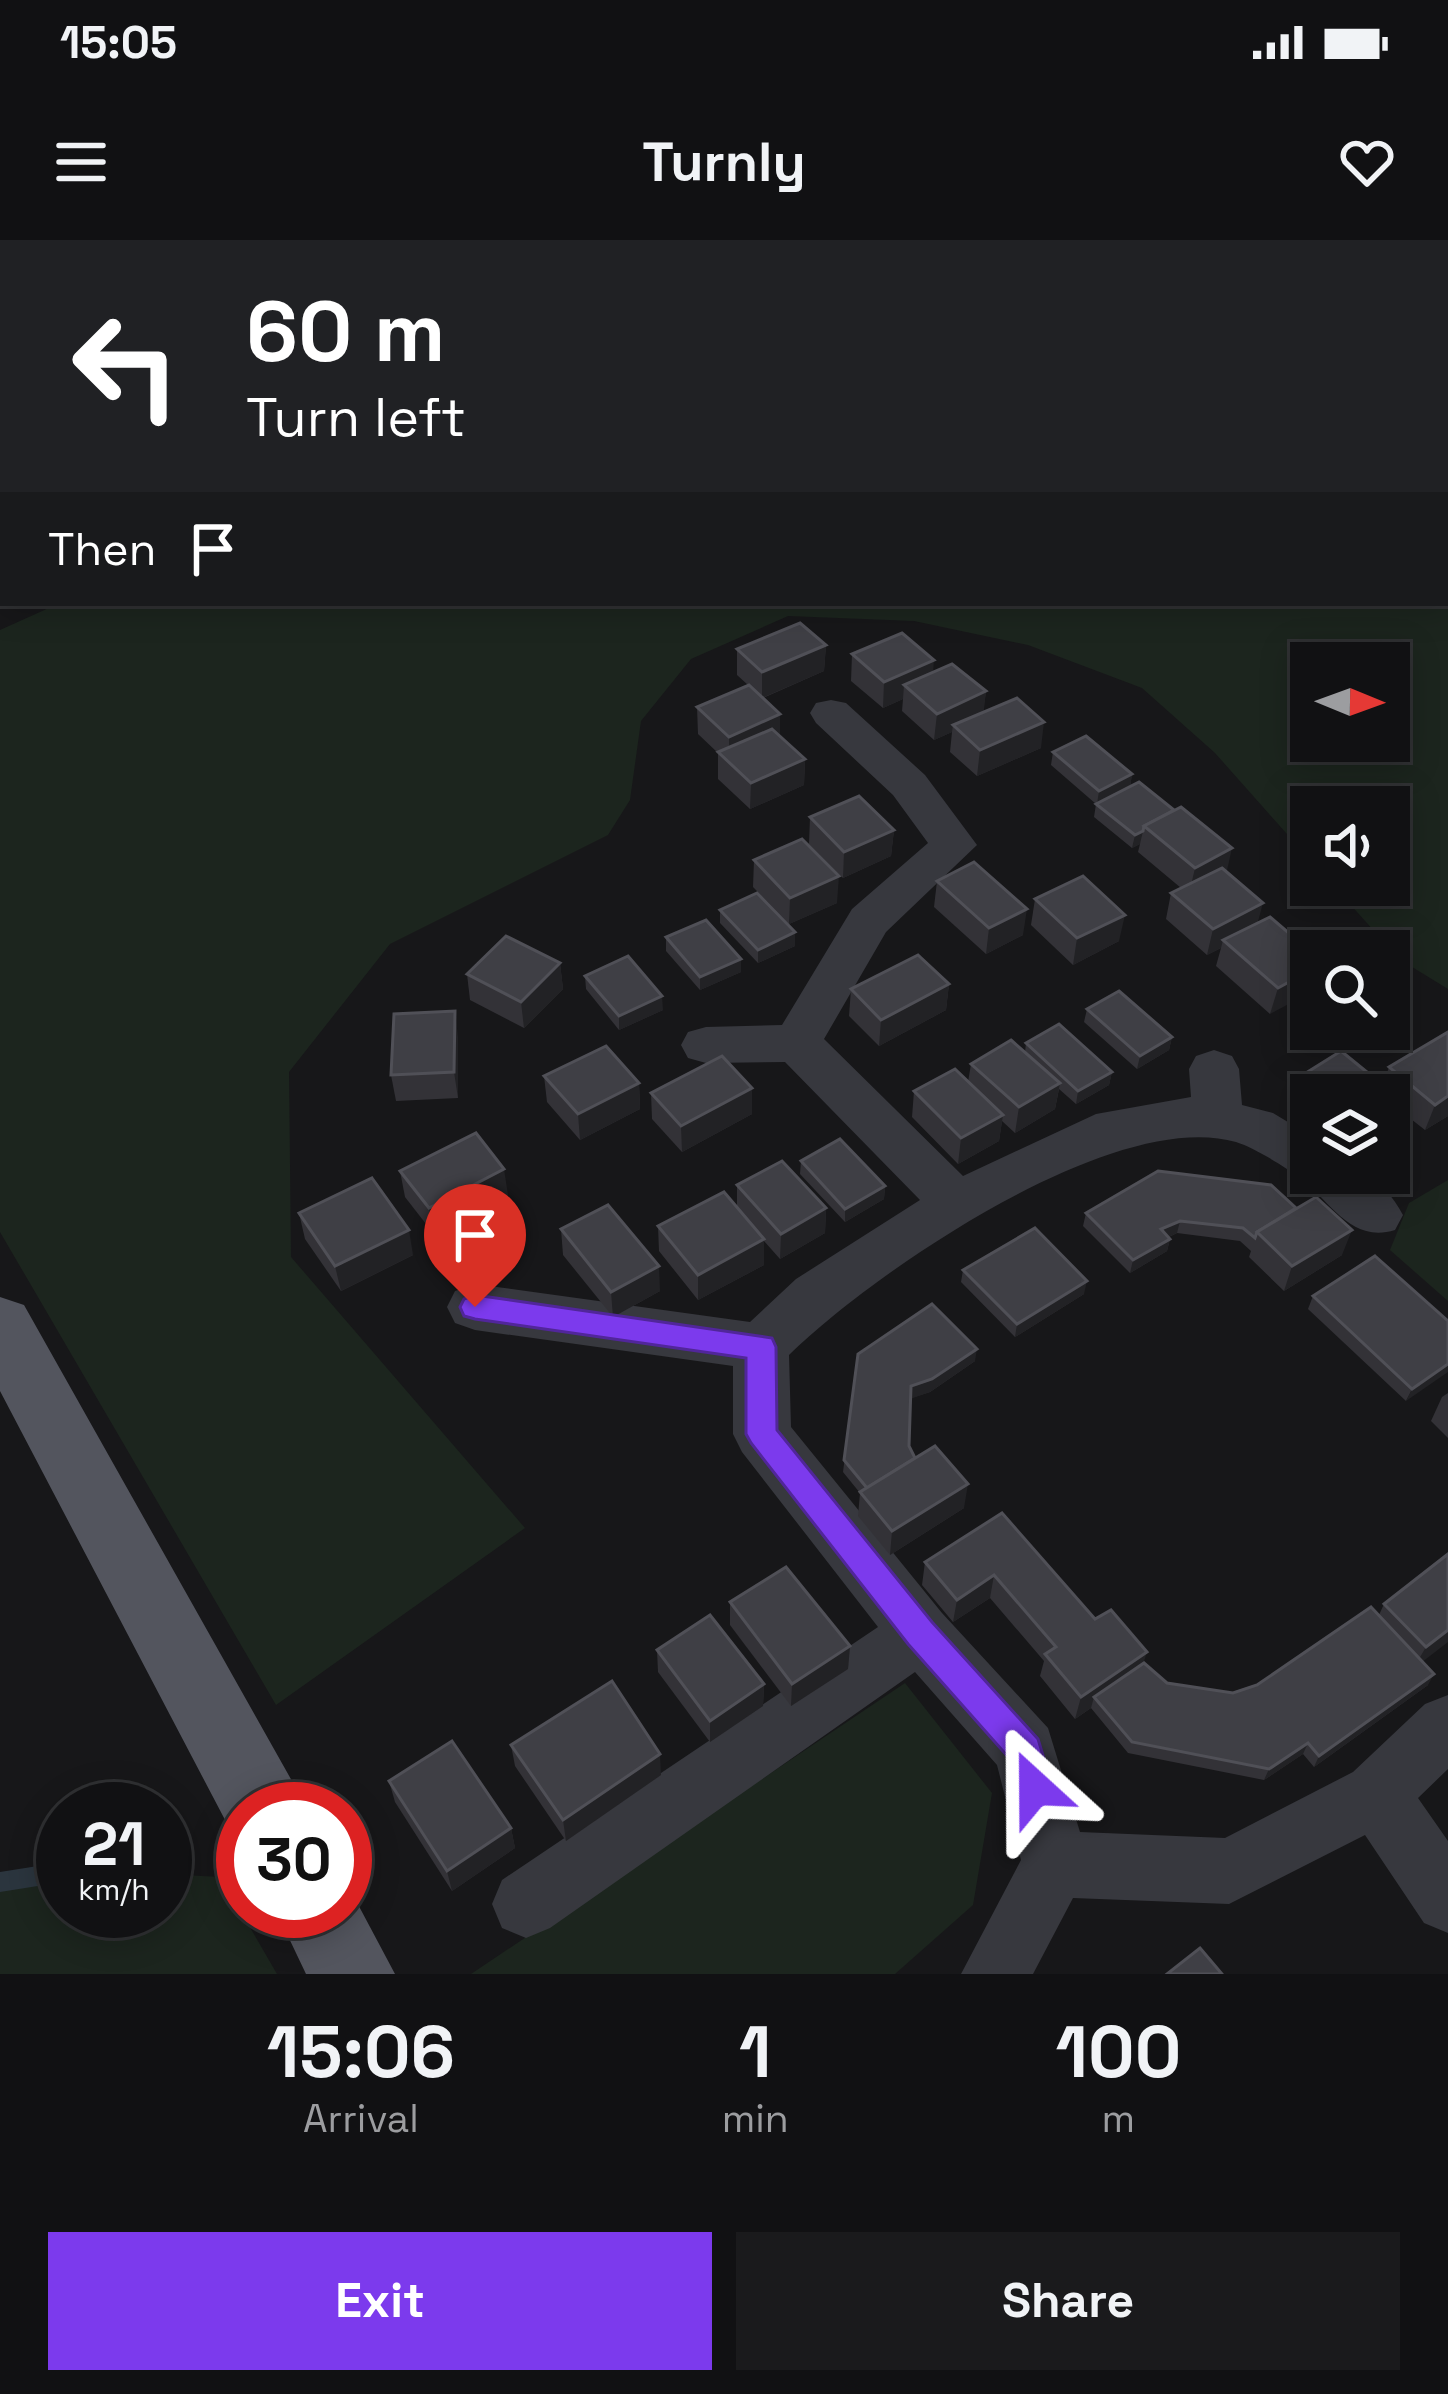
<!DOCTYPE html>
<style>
:root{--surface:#111113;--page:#1a1a1c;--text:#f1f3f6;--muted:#9c9da0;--line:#303133;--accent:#7c3aed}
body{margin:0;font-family:"Space Grotesk",sans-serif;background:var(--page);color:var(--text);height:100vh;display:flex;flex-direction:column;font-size:45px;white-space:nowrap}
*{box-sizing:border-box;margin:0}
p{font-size:39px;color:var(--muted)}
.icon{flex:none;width:66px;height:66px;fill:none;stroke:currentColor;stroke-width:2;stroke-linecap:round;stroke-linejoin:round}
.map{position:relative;height:1734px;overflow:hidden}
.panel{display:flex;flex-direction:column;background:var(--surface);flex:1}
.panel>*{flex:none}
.banner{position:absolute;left:0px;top:0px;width:1449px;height:366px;box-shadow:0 6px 30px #0003,0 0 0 3px var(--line);background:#202124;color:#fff;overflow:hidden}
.needle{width:78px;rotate:91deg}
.buttons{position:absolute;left:1290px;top:402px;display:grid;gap:24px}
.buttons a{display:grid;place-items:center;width:120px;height:120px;border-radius:0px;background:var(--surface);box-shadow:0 6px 30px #0003,0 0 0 3px var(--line);font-size:60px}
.speed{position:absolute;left:36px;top:1542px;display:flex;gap:24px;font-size:60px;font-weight:700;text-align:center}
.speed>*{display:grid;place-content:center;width:156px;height:156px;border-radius:50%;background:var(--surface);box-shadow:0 6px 30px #0003,0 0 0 3px var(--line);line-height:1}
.speed small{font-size:30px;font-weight:400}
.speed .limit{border:18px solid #d22;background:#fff;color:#111}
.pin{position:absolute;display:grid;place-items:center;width:102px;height:102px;color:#fff;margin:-123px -51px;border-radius:50% 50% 50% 0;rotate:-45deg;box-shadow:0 0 12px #0007}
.pin .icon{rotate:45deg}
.me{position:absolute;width:132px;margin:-66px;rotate:336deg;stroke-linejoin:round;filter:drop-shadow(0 0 9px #0008)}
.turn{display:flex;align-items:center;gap:42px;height:252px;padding:0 48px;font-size:54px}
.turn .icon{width:156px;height:156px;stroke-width:2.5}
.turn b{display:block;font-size:84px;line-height:102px}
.then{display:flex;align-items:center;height:114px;padding:0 48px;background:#0003;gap:24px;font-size:45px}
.eta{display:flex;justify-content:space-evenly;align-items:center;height:204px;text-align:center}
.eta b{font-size:72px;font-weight:800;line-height:84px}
.button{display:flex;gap:24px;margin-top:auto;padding:24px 48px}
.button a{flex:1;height:138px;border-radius:0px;background:var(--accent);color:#fff;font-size:48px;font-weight:800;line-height:138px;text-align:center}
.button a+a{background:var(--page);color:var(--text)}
.status{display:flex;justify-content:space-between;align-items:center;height:84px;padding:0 60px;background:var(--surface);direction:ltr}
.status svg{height:33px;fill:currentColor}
header{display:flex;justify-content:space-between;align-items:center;height:156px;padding:0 48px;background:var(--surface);font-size:54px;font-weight:800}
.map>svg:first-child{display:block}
</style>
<div class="status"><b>15:05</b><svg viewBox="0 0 49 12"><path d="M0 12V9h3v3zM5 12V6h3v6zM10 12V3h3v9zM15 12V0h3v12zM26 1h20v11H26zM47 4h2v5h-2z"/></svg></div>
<header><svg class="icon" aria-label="menu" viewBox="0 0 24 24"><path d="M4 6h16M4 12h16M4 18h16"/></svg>Turnly<svg class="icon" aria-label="heart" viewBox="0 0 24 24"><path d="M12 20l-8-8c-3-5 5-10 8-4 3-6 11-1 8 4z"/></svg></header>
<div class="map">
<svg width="1448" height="1734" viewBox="0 0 1448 1734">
<rect width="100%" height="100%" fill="#171719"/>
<!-- green -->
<g fill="#1c251e" fill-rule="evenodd">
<path d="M854,0H1448V749L1399,719L1333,645H1389V567H1311V621L1215,513L1142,448L1028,405L914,381L788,376L691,419L641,481L630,560L608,595L390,704L289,832L291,1017L525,1288L276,1465L0,992V390L60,363H1446V3H847ZM1389,423V501H1311V423Z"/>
<polygon points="1448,940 1448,1061 1390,1010 1409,963"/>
<polygon points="905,1443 992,1553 973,1665 895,1734 471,1734"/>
<polygon points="63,1632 63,1671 165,1671 165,1634 221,1637 277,1734 0,1734 0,1642"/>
</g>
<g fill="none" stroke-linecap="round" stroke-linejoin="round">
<!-- stream -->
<polygon fill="#2b353e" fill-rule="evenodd" points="63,1622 63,1642 0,1652 0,1632"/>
<!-- minor -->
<path fill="#37383e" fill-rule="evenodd" d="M831,460L846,463L925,535L977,605L886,692L824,799L963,936L1096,874L1191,857L1189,829L1196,816L1214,810L1232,816L1239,829L1242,865L1273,873L1311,896V933C1355,933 1380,931 1403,975L1395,990C1350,1004 1330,960 1299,937C1283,926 1255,908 1236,902C1114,867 874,1032 789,1115L791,1187L942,1373L1048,1488L1080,1592L1225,1598L1353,1532L1425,1464L1448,1455V1529L1418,1558L1448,1601V1693L1424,1683L1365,1595L1229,1664L1073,1658L1033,1734H961L1021,1620L997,1525L915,1432L550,1688L526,1698L502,1688L492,1664L502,1640L878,1387L742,1212L733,1194V1126L475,1090L455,1083L447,1067L455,1051L475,1044L750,1082L796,1039L920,960L785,822L706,823L688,818L681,805L688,792L706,787L782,785L852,669L928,603L893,555L816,483L810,473L816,463Z"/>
<!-- major -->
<g fill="#53555e" fill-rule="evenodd">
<polygon points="0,1057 24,1065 292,1541 304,1569 243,1569 243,1600 234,1597 0,1151"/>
<polygon points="345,1640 395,1734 306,1734 276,1671 345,1671"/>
</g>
</g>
<!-- wall -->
<g fill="#333237">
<polygon points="826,405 824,431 763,458 780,496 805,519 804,545 750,569 718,539 718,513 698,494 697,467 748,445 737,435 737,409"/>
<polygon points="852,414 933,432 986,451 983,472 1041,508 977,536 950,512 952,492 934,500 902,471 903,459 883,468 851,441"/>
<polygon points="1053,512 1132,534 1130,547 1227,632 1258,682 1311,712 1270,774 1216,726 1221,708 1207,715 1166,679 1171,653 1181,648 1138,612 1140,604 1132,608 1094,577 1096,564 1051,525"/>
<polygon points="810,577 894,590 891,616 843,638 809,604"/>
<polygon points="754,620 837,663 789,684 753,647"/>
<polygon points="937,641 1023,695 986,714 934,667"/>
<polygon points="1035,659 1119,701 1073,725 1031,685"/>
<polygon points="720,670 795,692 795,706 758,723 720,683"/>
<polygon points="666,697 741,732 700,750 666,711"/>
<polygon points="560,723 563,749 524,788 470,760 467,734"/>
<polygon points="585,736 663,770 619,790 586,749"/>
<polygon points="949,744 946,770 879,806 849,776 851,749"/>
<polygon points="1087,769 1172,797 1169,810 1137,829 1084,782"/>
<polygon points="458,797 458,858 396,861 391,835"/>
<polygon points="1026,803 1112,832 1109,845 1076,864 1059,849 1055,869 1015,893 1002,881 999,901 958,924 912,877 914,851 968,842 971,824 1025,812"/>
<polygon points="1389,827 1448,876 1425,890 1402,872 1396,889 1389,855 1311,855 1311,870 1298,859 1306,833 1383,845"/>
<polygon points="544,836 639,843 640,869 580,900 547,862"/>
<polygon points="651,853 752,874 682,912 652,879"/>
<polygon points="801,921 885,946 884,959 845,982 800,934"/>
<polygon points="400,931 508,955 433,993 405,957"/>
<polygon points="1158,931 1342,1015 1284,1051 1249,1017 1251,1011 1240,1001 1177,993 1169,997 1170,999 1167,1011 1130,1033 1083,986 1086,973"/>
<polygon points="737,945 826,968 825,993 780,1019 764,1001 764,1025 698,1060 659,1011 658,986 737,967"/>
<polygon points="299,973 413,1015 341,1051 305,999"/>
<polygon points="561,989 660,1051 613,1077 563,1015"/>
<polygon points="963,1030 1084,1054 1015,1097 961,1042"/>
<polygon points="1313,1056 1448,1081 1406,1161 1308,1069"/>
<polygon points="858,1114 975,1121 930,1152 911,1158 909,1206 915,1218 964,1268 890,1315 858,1276 860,1253 843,1232"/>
<polygon points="1448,1153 1448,1198 1431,1181 1442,1157"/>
<polygon points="1002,1273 1095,1379 1167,1443 1233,1453 1257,1445 1379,1375 1384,1364 1448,1314 1423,1422 1428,1445 1314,1527 1303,1514 1264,1540 1128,1513 1091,1468 1075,1479 1040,1436 1044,1421 990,1358 953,1382 922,1345 925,1322"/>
<polygon points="730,1362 850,1406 848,1429 791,1466 730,1385"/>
<polygon points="657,1410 764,1444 763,1466 710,1502 658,1432"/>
<polygon points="511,1505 661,1535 566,1601 515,1526"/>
<polygon points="389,1541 511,1588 515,1608 452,1651 395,1562"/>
</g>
<!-- shaded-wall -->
<g fill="#222225">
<polygon points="826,405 824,431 762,458 762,432"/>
<polygon points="934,420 932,446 904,445 903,459 883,468 884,442"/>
<polygon points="986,451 983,478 953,485 952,492 934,500 937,474"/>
<polygon points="780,474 780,500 729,523 729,497"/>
<polygon points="1044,482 1041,508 977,536 980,510"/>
<polygon points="805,519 804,545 750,569 751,543"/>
<polygon points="1132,534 1130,548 1097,564 1099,551"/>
<polygon points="894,590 891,616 843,638 844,612"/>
<polygon points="1143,591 1140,604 1132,608 1135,595"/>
<polygon points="1232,608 1226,635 1189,654 1195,628"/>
<polygon points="839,636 837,663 789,684 790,658"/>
<polygon points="1263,663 1256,689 1223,700 1221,708 1207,715 1213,689"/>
<polygon points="1027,669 1023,695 986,714 989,688"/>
<polygon points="1125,675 1119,701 1073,725 1077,698"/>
<polygon points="795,692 795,706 758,723 758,710"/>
<polygon points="741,719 741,732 700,750 700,737"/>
<polygon points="560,723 563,749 524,788 521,762"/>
<polygon points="1311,730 1311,752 1270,774 1278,748"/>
<polygon points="949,744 946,770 879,806 881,780"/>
<polygon points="662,756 663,770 619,790 619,776"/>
<polygon points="455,771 458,797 458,858 454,832"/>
<polygon points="1172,797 1169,810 1137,829 1140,816"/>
<polygon points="1112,832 1109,845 1076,864 1078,851"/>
<polygon points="639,843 640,869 580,900 578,874"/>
<polygon points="1060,843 1055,869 1015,893 1019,867"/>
<polygon points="752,848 752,874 682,912 681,886"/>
<polygon points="1448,856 1448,876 1425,890 1435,865"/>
<polygon points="1405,863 1396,889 1389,893 1389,874"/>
<polygon points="1003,875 999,901 958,924 961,898"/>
<polygon points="504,929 508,955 433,993 429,968"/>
<polygon points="885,946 884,959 845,982 845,969"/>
<polygon points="826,968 825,993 780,1019 781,994"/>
<polygon points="1180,981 1177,993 1158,1002 1161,989"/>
<polygon points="409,990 413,1015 341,1051 335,1026"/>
<polygon points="1352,990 1342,1015 1284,1051 1292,1026"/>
<polygon points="764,999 764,1025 698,1060 698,1035"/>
<polygon points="1170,999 1167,1011 1130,1033 1133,1020"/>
<polygon points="659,1026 660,1051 613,1077 611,1052"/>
<polygon points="1087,1041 1084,1054 1015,1097 1017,1084"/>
<polygon points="977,1109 975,1121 930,1152 910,1159 911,1146"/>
<polygon points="1448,1124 1448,1132 1406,1161 1412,1149"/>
<polygon points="968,1244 964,1268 890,1315 892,1291"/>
<polygon points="994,1335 990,1358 953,1382 957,1360"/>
<polygon points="1448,1390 1448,1402 1413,1429 1426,1407"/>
<polygon points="850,1406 848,1429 791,1466 792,1444"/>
<polygon points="1147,1412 1140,1434 1094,1457 1091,1468 1075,1479 1081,1457"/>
<polygon points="1434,1434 1428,1445 1314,1527 1319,1516"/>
<polygon points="764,1444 763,1466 710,1502 710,1481"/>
<polygon points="1308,1503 1303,1514 1264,1540 1269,1529"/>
<polygon points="660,1514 661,1535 566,1601 563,1580"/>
<polygon points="511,1588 515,1608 452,1651 447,1631"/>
</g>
<!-- building -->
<g fill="#3f3f45" stroke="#505057" stroke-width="3">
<polygon points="800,383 826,405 762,432 737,409"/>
<polygon points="902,393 934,420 884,442 852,414"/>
<polygon points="952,424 986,451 937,474 904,445"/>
<polygon points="749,445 780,474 729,497 697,467"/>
<polygon points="1017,458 1044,482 980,510 953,485"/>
<polygon points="772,489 805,519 751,543 718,512"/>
<polygon points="1086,496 1132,534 1099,551 1053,512"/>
<polygon points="1139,542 1174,570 1144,586 1143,591 1135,595 1096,564"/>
<polygon points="859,556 894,590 844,612 810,577"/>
<polygon points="1181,567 1232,608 1195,628 1144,586"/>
<polygon points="802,599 839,636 790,658 754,620"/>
<polygon points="974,622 1027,669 989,688 937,641"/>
<polygon points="1222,628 1263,663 1213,689 1171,653"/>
<polygon points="1083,636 1125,675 1077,698 1035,659"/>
<polygon points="757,653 795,692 758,710 720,670"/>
<polygon points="1270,677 1311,712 1311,730 1278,748 1223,700"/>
<polygon points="706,680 741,719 700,737 666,697"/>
<polygon points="506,696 560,723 521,762 467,734"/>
<polygon points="918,715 949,744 881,780 851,749"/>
<polygon points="628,716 662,756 619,776 585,736"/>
<polygon points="1119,751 1172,797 1140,816 1087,769"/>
<polygon points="455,771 454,832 391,835 394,774"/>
<polygon points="1059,784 1112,832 1078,851 1026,803"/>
<polygon points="1448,792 1448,856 1435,865 1389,827"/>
<polygon points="1011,800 1060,843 1019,867 971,824"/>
<polygon points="606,806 639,843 578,874 544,836"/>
<polygon points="1341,811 1405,863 1389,874 1389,855 1333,855 1306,833"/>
<polygon points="722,816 752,848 681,886 651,853"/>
<polygon points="955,829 1003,875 961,898 914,851"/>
<polygon points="476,893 504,929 429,968 400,931"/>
<polygon points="840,899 885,946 845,969 801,921"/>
<polygon points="782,921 826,968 781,994 737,945"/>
<polygon points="1158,931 1271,945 1296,968 1257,992 1255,998 1243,988 1180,981 1161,989 1170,999 1133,1020 1086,973"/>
<polygon points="372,938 409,990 335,1026 299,973"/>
<polygon points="724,952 764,999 698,1035 658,986"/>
<polygon points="1316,957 1352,990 1292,1026 1257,992"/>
<polygon points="608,965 659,1026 611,1052 561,989"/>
<polygon points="1035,988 1087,1041 1017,1084 963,1030"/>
<polygon points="1375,1016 1448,1081 1448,1124 1412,1149 1313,1056"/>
<polygon points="932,1064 977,1109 932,1139 911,1146 909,1206 915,1218 867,1248 844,1220 858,1114"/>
<polygon points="935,1206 968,1244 892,1291 860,1252"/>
<polygon points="1002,1273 1095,1379 1111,1370 1147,1412 1081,1457 1045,1414 1056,1407 994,1335 957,1360 925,1322"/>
<polygon points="1448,1314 1448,1390 1426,1407 1384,1364"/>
<polygon points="786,1327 850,1406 792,1444 730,1362"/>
<polygon points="1371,1367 1434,1434 1319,1516 1308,1503 1269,1529 1132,1502 1094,1457 1144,1423 1167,1443 1233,1453 1257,1445"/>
<polygon points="710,1375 764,1444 710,1481 657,1410"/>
<polygon points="612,1441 660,1514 563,1580 511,1505"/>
<polygon points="452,1501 511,1588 447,1631 389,1541"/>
<polygon points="1200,1708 1222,1734 1167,1734"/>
</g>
<!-- route -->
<polygon fill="#7c3aed" stroke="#51269a" stroke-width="3" points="475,1055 772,1098 776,1107 777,1190 932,1382 1038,1499 1053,1548 1048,1560 1035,1565 1023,1560 1010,1519 908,1404 751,1203 746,1194 746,1118 475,1079 464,1076 460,1067 464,1059"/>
</svg>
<div class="buttons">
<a><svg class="needle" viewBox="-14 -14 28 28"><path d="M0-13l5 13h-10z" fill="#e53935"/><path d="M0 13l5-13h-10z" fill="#9c9da0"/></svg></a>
<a><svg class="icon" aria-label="sound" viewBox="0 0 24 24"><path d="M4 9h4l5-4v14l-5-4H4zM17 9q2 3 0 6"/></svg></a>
<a><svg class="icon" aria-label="search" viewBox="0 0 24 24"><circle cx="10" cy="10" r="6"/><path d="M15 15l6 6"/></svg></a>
<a><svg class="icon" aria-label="layers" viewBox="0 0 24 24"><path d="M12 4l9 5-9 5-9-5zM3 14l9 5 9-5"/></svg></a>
</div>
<div class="speed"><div>21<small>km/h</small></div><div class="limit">30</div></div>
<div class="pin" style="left:475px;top:1067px;background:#d93025"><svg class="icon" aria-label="arrive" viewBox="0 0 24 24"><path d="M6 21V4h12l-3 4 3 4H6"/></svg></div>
<svg class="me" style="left:1035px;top:1548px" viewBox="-20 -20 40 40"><path d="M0-17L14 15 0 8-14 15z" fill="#7c3aed" stroke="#fff" stroke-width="4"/></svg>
<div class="banner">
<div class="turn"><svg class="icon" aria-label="left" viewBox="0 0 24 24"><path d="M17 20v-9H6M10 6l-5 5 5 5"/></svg><div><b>60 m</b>Turn left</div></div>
<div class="then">Then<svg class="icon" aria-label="arrive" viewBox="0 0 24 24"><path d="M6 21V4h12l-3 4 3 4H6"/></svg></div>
</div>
</div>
<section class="panel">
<div class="eta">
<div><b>15:06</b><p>Arrival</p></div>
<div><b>1</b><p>min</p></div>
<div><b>100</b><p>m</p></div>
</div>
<div class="button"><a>Exit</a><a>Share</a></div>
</section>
